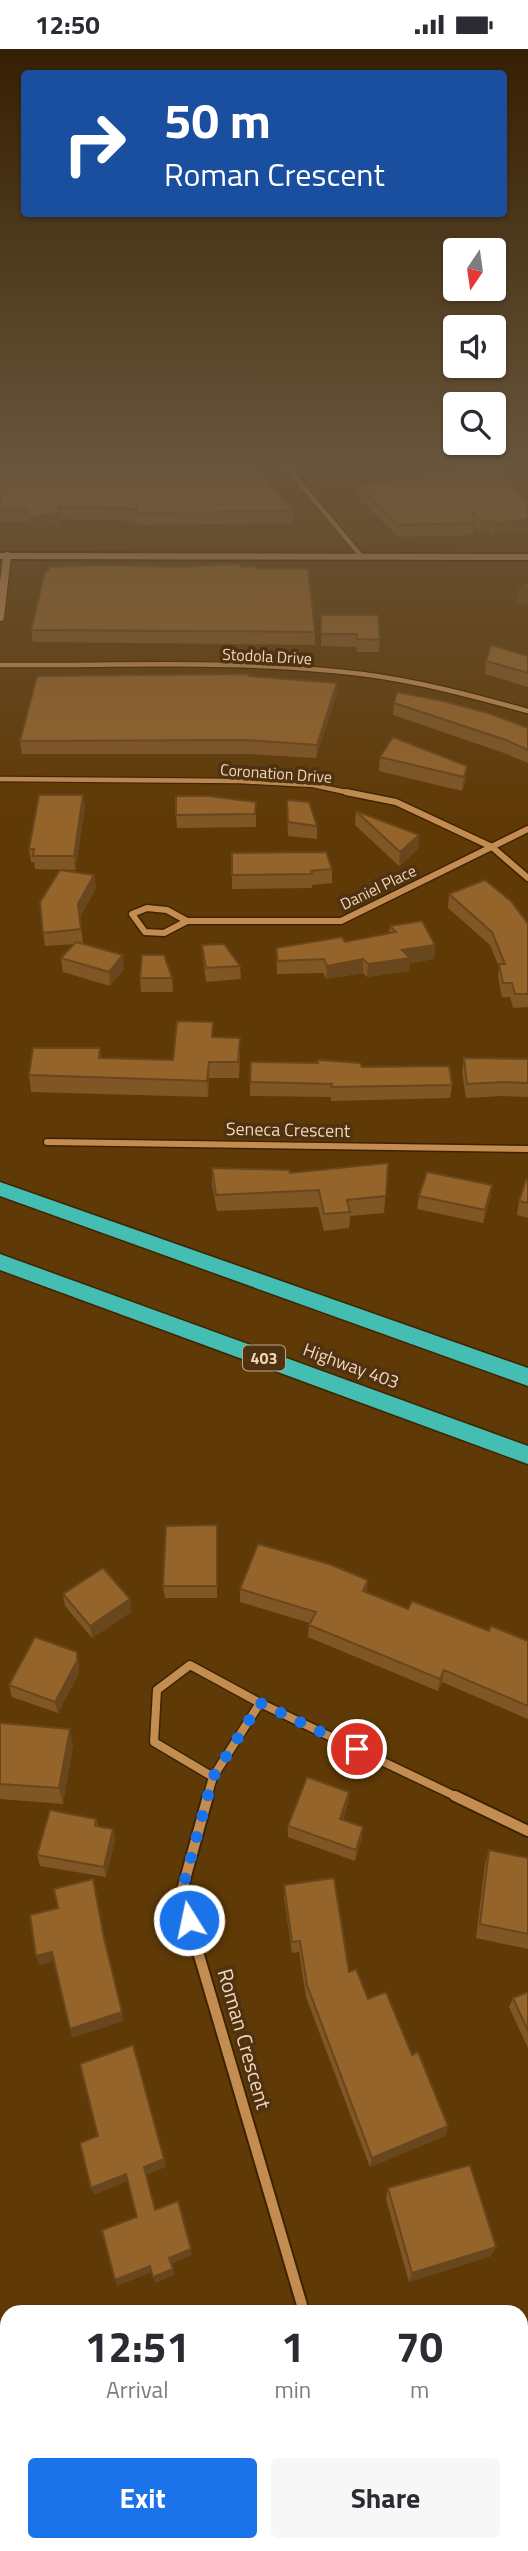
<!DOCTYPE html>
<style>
:root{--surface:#fff;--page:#f7f7f7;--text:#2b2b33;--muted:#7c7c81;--accent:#1a73e8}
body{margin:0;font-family:"Titillium Web",sans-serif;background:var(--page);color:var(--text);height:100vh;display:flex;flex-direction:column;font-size:26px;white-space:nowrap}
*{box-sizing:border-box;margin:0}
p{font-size:23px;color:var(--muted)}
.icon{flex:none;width:38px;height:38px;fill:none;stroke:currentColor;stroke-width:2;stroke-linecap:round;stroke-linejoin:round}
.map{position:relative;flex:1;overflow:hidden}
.panel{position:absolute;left:0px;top:2256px;width:528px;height:247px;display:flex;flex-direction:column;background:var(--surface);border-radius:21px 21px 0 0;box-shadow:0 2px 5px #0004}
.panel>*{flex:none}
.banner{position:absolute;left:21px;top:21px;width:486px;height:147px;border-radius:7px;box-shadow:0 2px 5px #0004;background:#1a4fa0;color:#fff;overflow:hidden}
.needle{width:46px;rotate:193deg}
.controls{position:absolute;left:443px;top:189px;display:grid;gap:14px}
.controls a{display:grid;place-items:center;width:63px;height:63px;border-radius:7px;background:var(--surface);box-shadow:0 2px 5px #0004;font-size:35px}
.pin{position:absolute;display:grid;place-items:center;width:60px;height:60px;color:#fff;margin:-30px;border:4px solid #fff;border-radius:50%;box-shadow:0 2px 7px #0007}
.me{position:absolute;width:77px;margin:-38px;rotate:350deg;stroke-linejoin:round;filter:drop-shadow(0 0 5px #0008)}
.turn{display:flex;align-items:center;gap:24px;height:147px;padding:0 28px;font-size:32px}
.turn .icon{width:91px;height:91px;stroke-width:2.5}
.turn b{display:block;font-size:49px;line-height:60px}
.eta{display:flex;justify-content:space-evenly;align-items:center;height:119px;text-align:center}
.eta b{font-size:42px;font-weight:700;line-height:49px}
.action{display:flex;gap:14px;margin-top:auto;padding:14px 28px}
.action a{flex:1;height:80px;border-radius:7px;background:var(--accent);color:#fff;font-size:28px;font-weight:700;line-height:80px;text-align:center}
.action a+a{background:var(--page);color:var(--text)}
.status{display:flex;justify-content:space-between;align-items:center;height:49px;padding:0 35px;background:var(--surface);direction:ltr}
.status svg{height:19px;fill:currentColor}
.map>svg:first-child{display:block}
</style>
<div class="status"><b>12:50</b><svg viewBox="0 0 49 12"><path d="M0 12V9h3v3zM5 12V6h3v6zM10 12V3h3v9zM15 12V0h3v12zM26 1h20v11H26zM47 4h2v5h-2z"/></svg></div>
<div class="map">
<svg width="528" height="2502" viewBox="0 0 528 2502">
<rect width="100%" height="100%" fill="#603a06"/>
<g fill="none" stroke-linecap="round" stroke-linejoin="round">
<!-- minor-far3 casing -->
<g stroke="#3d2302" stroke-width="7">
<g id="minor-far3">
<polyline points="284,415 362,508"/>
<path d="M0,616C120,617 242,610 362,625C418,632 473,647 528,662"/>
<polyline points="0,730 240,732 313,736 355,745"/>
</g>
</g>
<!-- minor-far2 casing -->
<g stroke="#3d2302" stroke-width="9">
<g id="minor-far2">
<polyline points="346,743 396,753 492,798 528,829"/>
<polygon points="147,859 167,861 187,872 164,884 145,883 132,865"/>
<polyline points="187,872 341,872 528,780"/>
<polyline points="47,1093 528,1100"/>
</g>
</g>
<!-- minor-far1 casing -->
<g stroke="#3d2302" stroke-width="11">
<g id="minor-far1">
<polyline points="213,1728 154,1693 157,1641 190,1616 260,1654 459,1749"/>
<polyline points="207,1749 213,1728 260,1654"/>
</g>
</g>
<!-- minor casing -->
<g stroke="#3d2302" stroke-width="14">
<g id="minor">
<polyline points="208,1747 181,1845 304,2263"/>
<polyline points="455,1747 528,1782"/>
<polyline points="326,2496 326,2502"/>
</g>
</g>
<!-- tertiary casing -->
<g stroke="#3d2302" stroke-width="10">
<polyline id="tertiary" points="0,568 7,507"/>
</g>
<!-- secondary casing -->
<g stroke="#3d2302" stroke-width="4">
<polygon id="secondary" points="0,504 528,505 528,511 0,510"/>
</g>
<!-- motorway casing -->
<g stroke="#3d2302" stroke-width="3">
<g id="motorway">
<polygon points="0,1133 528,1319 528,1337 0,1147"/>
<polygon points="0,1205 528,1397 528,1415 0,1221"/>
</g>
</g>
<!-- minor-far3 -->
<use href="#minor-far3" stroke="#c38d51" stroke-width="4.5"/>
<!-- minor-far2 -->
<use href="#minor-far2" stroke="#c38d51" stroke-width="6"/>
<!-- minor-far1 -->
<use href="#minor-far1" stroke="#c38d51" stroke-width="8"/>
<!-- minor -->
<use href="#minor" stroke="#c38d51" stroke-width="10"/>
<!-- tertiary -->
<use href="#tertiary" stroke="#c38d51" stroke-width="8"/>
<!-- secondary -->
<use href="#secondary" fill="#c38d51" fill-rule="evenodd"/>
<!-- motorway -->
<use href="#motorway" fill="#44beb3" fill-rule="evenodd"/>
</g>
<!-- wall -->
<g fill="#805625">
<polygon points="0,415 246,418 294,462 294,474 137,476 136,472 60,470 61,476 30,479 29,473 0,472"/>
<polygon points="456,415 496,415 528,454 528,482 492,486 490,484 481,485 474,476 473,486 398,488 357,448 358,436 463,423"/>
<polygon points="179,518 256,520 315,583 315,596 33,593 31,581"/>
<polygon points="321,566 380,591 379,603 357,603 356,598 321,597"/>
<polygon points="528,607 528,638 485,625 486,612"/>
<polygon points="249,627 337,634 336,647 316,709 246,705 22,705 20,692"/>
<polygon points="394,654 528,679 528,714 504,704 393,666"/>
<polygon points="393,688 466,730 462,742 379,722 380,708"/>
<polygon points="83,746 85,759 75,821 35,820 34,813 31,813 29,800"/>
<polygon points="287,751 317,777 317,790 288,787"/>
<polygon points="256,753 256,778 177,779 176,766"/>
<polygon points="356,762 419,786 418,800 399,817 355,776"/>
<polygon points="232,804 332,820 332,834 312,836 312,839 232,840"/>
<polygon points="94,826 96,839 80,868 83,894 81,894 124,920 110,937 63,923 61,909 74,895 45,897 40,853"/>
<polygon points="449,845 528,875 528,958 513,959 510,948 502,948 498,928 499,918 490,896 448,859"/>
<polygon points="390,877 435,896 434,910 410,914 409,922 367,928 363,924 326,930 323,924 277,925 276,899 345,893 389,884"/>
<polygon points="202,896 240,917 241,930 206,933 203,910"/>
<polygon points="140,929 172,929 173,943 141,943"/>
<polygon points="213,973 213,988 240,1005 239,1029 209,1029 208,1048 31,1043 29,1026 100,999 101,1009 173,1011"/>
<polygon points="464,1009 528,1010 528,1048 502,1047 466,1049 462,1023"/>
<polygon points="362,1018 452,1036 450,1049 331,1052 331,1048 250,1047 250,1033"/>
<polygon points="388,1114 384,1164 350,1167 349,1179 324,1182 318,1158 217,1162 212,1136 212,1119 290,1124"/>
<polygon points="528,1131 528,1169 517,1166 519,1152"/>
<polygon points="492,1136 490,1150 483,1174 417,1160 419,1147"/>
<polygon points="217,1476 217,1549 165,1549 163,1537"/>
<polygon points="240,1540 367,1544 408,1560 528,1592 528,1670 442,1633 438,1642 308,1588 309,1576 310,1574 240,1553"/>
<polygon points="63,1545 130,1550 131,1563 92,1589 65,1557"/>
<polygon points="79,1615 79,1624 58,1664 12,1648 9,1636"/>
<polygon points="0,1674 73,1696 63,1755 0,1750"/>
<polygon points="349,1743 348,1754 343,1771 362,1789 355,1812 288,1788 288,1777"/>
<polygon points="96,1770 98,1778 113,1780 115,1791 106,1828 40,1817 37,1806"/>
<polygon points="489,1801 528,1809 528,1900 476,1889 485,1815"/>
<polygon points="284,1836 368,1950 412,2006 448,2077 445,2087 370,2118 306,1948 299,1903 292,1904 284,1848"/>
<polygon points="528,1943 528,1999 509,1958 513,1949"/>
<polygon points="388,2139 491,2207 409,2233 386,2150"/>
<polygon points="528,2345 528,2412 522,2413 522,2346"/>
</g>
<!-- shaded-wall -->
<g fill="#68461e">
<polygon points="60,464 61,476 30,479 29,468"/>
<polygon points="528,470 528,482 492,486 493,474"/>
<polygon points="491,472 490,484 481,485 482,473"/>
<polygon points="528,538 528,555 516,557 518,540"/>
<polygon points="337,634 336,647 316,709 317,696"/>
<polygon points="467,717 466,730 462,742 464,728"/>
<polygon points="83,746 85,759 75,821 74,807"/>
<polygon points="419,786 418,800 399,817 400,803"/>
<polygon points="94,826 96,839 79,869 78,855"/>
<polygon points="435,896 434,910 410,914 409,922 367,928 368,915 402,901"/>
<polygon points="123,906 124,920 110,937 109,923"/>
<polygon points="363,910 363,924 326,930 327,917"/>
<polygon points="209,1013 209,1029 208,1048 207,1032"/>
<polygon points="492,1136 490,1150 483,1174 485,1161"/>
<polygon points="368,1531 367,1543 362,1555 363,1542"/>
<polygon points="130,1550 131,1563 92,1589 90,1577"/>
<polygon points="77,1603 79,1615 79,1624 58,1664 55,1653"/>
<polygon points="444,1621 442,1633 438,1642 440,1630"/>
<polygon points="70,1680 73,1696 63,1755 59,1739"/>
<polygon points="349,1743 348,1754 339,1781 340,1770"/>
<polygon points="363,1778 362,1789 355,1812 356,1801"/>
<polygon points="113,1780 115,1791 106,1828 104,1818"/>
<polygon points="52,1903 55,1912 39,1916 36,1907"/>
<polygon points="122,1963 124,1972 72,1989 70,1980"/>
<polygon points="448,2077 445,2087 370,2118 372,2109"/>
<polygon points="164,2110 166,2118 146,2126 144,2118"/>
<polygon points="126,2125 128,2132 94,2146 91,2139"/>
<polygon points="496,2198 491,2207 409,2233 412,2224"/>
<polygon points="191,2200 192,2206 171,2215 169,2209"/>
<polygon points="150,2217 152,2223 117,2237 115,2231"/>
<polygon points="173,2220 174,2226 155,2234 153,2228"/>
</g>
<!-- building -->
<g fill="#95642b" stroke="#68461e" stroke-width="2">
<polygon points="0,415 244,415 246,418 254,417 294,462 136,464 137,460 59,458 60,464 29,468 28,461 0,461"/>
<polygon points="467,415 496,415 528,454 528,470 493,474 491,472 482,473 472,461 474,474 398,476 358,436 473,422"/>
<polygon points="239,515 242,518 256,517 256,520 308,520 315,583 31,581 45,522 48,522 49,518 103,516 179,518"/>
<polygon points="528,534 528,538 518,540"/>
<polygon points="321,566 378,566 380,591 357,590 357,585 321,585"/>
<polygon points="491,596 528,607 528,624 486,612"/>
<polygon points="249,625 249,627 337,634 317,696 246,691 20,692 37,627"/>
<polygon points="397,643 443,652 488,664 528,679 528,701 506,691 394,654"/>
<polygon points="393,688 467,717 464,728 380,708"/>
<polygon points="39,746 83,746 74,807 33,807 34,800 29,800"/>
<polygon points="176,747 208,747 256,753 255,765 176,766"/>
<polygon points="287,751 309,753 317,777 288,773"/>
<polygon points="356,762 419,786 400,803"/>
<polygon points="326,803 332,820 311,822 312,825 232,826 232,804"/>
<polygon points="60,821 94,826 78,855 81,880 43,884 40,853"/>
<polygon points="485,831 511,852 528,875 528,945 515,945 512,934 503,934 499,915 505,915 492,883 449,845"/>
<polygon points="422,872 435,896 402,901 410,909 368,915 363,910 327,917 324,910 278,912 276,899 342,888 345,893 396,883 390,877"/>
<polygon points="76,893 123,906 109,923 61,909"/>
<polygon points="224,895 240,917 206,919 202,896"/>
<polygon points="142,906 164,906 172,929 140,929"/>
<polygon points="177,972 213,973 212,988 240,989 238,1013 209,1013 207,1032 29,1026 33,999 100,999 99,1009 173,1011"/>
<polygon points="464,1009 528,1010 528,1034 504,1033 467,1035"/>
<polygon points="318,1011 360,1014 362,1018 449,1017 452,1036 331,1038 332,1035 250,1033 251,1013 318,1014"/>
<polygon points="388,1114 386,1147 347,1151 350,1163 324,1165 319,1141 216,1146 212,1119 289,1121 290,1124"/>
<polygon points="427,1123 492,1136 485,1161 419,1147"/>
<polygon points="526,1131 528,1131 528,1154 519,1152"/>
<polygon points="217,1476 217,1537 163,1537 166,1477"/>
<polygon points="258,1495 329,1515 368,1531 363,1542 408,1560 412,1552 489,1582 491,1577 528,1592 528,1657 444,1621 440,1630 309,1576 316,1563 240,1540"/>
<polygon points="103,1519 130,1550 90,1577 63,1545"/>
<polygon points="35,1588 77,1603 77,1612 55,1653 9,1636"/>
<polygon points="0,1674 70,1680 59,1739 0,1735"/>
<polygon points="307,1728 349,1743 340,1770 363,1778 356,1801 288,1777"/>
<polygon points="50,1761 96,1770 95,1777 113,1780 104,1818 37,1806"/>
<polygon points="489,1801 528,1809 528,1885 480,1875"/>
<polygon points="334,1829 349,1923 356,1920 368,1950 386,1943 412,2006 418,2003 448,2077 372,2109 307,1936 300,1892 292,1893 284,1836"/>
<polygon points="93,1830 104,1889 122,1963 70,1980 52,1903 36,1907 30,1866 58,1859 54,1840"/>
<polygon points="528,1943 528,1982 513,1949"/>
<polygon points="133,1996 164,2110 144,2118 155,2161 178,2152 191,2200 169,2209 173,2220 153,2228 150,2217 115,2231 102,2181 137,2168 126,2125 91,2139 80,2094 98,2087 80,2015"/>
<polygon points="470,2116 496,2198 412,2224 388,2139"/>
<polygon points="528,2345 528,2409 522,2409 522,2346"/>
</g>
<!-- sky -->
<linearGradient id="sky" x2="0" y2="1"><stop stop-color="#352003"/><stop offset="0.54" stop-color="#69553b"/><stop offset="1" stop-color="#69553b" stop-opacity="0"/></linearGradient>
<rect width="528" height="766" fill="url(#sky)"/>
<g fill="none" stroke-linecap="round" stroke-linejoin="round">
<!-- route -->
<polyline stroke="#1a73e8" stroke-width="12" stroke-dasharray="0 21.6" points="189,1871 181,1845 213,1728 260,1654 357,1700"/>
</g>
<g text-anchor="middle" stroke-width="7" stroke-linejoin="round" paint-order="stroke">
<!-- far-street labels -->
<g font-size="16" fill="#f3d6b8" stroke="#4e3212">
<text transform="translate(267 607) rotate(3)" y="6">Stodola Drive</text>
<text transform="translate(276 724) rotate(4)" y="6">Coronation Drive</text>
<text transform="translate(378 838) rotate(-26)" y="6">Daniel Place</text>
</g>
<!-- shield labels -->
<rect fill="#4e3212" stroke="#c2a586" stroke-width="2" x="243" y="1296.5" width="42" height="25" rx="5"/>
<g font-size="16" font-weight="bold" fill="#f3d6b8">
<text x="264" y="1315">403</text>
</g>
<!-- street labels -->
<g font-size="18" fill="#f3d6b8" stroke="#4e3212">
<text transform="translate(288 1081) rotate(1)" y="6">Seneca Crescent</text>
<text transform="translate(351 1317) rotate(20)" y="6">Highway 403</text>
</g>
<!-- near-street labels -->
<g font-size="21" fill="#f3d6b8" stroke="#4e3212">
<text transform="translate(244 1990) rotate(74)" y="7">Roman Crescent</text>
</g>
</g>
</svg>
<div class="controls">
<a><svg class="needle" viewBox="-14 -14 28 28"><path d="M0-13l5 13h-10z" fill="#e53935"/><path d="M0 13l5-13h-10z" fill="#7c7c81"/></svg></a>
<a><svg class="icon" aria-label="sound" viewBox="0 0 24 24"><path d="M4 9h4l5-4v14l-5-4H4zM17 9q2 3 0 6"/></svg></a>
<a><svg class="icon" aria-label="search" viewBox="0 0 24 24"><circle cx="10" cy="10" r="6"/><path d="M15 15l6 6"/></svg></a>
</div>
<div class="pin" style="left:357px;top:1700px;background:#d93025"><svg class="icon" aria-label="arrive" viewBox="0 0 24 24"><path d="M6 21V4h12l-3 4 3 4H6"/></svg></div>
<svg class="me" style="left:189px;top:1871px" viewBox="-20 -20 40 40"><circle r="17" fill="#1a73e8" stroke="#fff" stroke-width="3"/><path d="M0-11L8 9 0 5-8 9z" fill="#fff"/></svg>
<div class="banner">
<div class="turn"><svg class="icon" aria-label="right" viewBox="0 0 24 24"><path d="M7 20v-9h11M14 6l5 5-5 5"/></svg><div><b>50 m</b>Roman Crescent</div></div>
</div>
<section class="panel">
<div class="eta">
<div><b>12:51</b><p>Arrival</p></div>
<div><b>1</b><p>min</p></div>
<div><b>70</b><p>m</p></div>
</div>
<div class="action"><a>Exit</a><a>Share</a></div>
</section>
</div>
